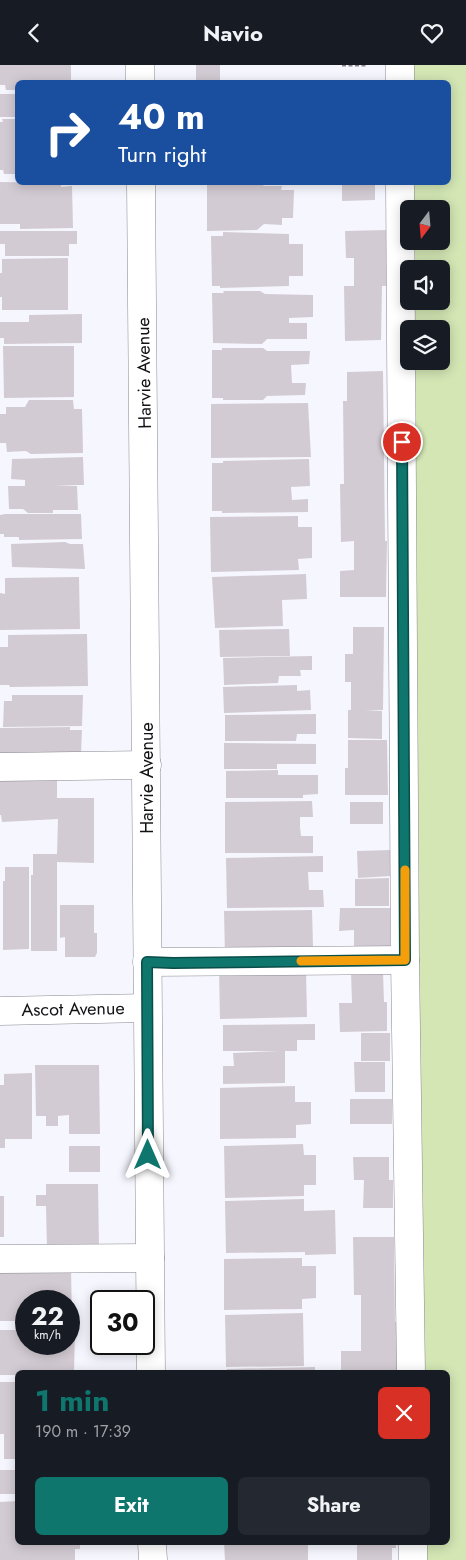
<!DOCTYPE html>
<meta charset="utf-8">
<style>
:root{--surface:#171b24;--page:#242831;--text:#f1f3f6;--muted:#9ea1a6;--accent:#0f766e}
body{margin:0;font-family:Jost,sans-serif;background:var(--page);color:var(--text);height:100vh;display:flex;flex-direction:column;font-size:19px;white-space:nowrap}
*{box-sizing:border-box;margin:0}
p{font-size:16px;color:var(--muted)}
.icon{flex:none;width:28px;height:28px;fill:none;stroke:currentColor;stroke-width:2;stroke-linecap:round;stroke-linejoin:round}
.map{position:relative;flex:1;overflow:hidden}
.details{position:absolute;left:15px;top:1305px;width:435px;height:175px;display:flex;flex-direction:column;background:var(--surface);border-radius:8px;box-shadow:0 2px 12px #0003}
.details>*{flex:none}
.guide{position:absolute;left:15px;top:15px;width:436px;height:105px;border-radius:8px;box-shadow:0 2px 12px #0003;background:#1a4fa0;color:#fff;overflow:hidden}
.needle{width:32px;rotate:196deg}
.controls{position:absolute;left:400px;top:135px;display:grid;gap:10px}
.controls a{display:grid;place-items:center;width:50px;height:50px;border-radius:8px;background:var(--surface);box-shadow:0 2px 12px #0003;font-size:25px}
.speed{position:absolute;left:15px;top:1225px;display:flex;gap:10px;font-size:25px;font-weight:700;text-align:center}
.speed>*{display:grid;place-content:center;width:65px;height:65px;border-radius:50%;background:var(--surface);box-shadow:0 2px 12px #0003;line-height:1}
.speed small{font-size:12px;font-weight:400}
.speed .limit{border:2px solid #111;border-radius:8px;background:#fff;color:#111}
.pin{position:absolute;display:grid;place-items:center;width:42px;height:42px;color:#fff;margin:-21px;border:2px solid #fff;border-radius:50%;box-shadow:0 1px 5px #0007}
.me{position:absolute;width:55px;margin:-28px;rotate:0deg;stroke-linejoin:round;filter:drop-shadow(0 0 4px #0008)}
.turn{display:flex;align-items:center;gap:18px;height:105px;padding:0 20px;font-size:22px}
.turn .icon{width:65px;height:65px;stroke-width:2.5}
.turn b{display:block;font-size:35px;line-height:42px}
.round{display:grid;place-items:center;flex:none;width:52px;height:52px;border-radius:8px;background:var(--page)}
.head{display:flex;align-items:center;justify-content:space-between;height:85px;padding:0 20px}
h1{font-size:30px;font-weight:700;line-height:38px;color:var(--accent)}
.action{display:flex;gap:10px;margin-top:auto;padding:10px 20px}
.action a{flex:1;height:58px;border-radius:8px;background:var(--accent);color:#fff;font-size:20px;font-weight:700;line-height:58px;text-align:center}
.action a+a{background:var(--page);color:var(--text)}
header{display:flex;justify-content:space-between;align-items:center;height:65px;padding:0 20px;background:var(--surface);font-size:22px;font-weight:700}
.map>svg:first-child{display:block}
</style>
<header><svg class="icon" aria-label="back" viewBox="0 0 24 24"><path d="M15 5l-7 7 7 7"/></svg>Navio<svg class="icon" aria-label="heart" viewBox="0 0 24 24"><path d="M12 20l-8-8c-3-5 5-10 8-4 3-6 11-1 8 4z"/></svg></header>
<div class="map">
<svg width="466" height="1495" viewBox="0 0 466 1495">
<rect width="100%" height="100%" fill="#f6f6fe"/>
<!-- green -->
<polygon fill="#d3e6b4" points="410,0 466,0 466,1495 424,1495 424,1478 448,1478 448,1308 422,1307 413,296 441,296 441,264 413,264 412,236 441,236 441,204 412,204 412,176 441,176 441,144 411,144 411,118 449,118 449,18 410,17"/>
<!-- building -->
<g fill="#d3cbd3">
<polygon points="0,0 71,0 71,18 18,18 18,25 6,25 5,20 0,20"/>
<rect x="196" y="0" width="24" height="18"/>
<rect x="0" y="29" width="18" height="23"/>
<polygon points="2,54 18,54 18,109 4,109 3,105 0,105 0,57 3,57"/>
<polygon points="0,117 61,118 61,122 72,121 73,163 20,164 20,159 0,159"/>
<polygon points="207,118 260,118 264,121 282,121 281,125 294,125 293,153 282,153 282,160 264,159 257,165 207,166"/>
<polygon points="342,118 375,118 375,135 342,136"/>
<polygon points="387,165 388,221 382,221 381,275 345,276 344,221 354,221 354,193 346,193 345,166"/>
<polygon points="0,166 77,166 77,179 69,179 69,191 5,191 5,179 0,179"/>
<polygon points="223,167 289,169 289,179 303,179 303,211 289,211 289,221 220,223 220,221 212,221 211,171 223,171"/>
<polygon points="68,193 68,245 2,245 2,232 0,232 0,208 2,208 2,194"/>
<polygon points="223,226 260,226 265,229 313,230 313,252 289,253 289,258 307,258 307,274 267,274 262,279 213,278 212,228 224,228"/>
<polygon points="82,249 82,278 4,279 4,273 0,273 0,257 29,257 29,250"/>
<polygon points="3,281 74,281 74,332 4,333"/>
<polygon points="222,283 263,283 267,286 310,286 309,299 291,300 292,318 306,318 305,330 267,331 263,335 223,335 223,333 212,333 212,285 222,285"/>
<polygon points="383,306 385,476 387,476 386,532 340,532 340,506 354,505 354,476 341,477 340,419 344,419 343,336 347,336 347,307"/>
<polygon points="29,335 73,335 74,344 82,344 83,388 31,389 26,386 7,387 6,378 0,378 0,349 6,349 6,342 25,342"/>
<polygon points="308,338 311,392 211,393 211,339"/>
<polygon points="83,392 84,420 55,420 77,421 78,445 53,445 53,448 28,448 23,444 9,444 8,421 25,421 25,415 11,414 12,394"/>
<polygon points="309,394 310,421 291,422 292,435 308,434 308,447 222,448 222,446 212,446 212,398 223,398 223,396"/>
<polygon points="5,449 81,449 82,474 19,475 19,472 4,472 4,469 0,469 0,450"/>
<polygon points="298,451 298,462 312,462 312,493 298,494 299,505 211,507 210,452"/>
<polygon points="65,477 70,479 83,479 85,504 12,502 11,479"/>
<polygon points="306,509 307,534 282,535 283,561 215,563 212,512"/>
<polygon points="79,512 80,564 0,565 0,528 5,529 5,513"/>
<polygon points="353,562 384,562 383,645 365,645 382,646 382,674 348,673 348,645 351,645 351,617 345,617 345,589 353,589"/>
<polygon points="289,564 290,591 220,592 219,565"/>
<polygon points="87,569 88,621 10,622 9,620 0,620 0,582 8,582 8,570"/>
<polygon points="312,591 312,605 300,605 301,611 279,611 278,618 224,620 223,593"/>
<polygon points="297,620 297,626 310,625 311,645 224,648 223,622"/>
<polygon points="12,630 83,630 82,661 3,662 4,636 12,636"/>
<polygon points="316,649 316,669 297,669 296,676 225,676 225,650"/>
<polygon points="70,662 70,665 82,665 81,688 0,690 0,663"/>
<polygon points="348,675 387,675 388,730 345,730 345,703 348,703"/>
<polygon points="224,678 316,679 316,699 277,699 277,704 224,704"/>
<polygon points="278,705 278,710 318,710 318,729 303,730 303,733 226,733 226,706"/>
<polygon points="57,715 57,733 94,733 94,798 57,797 57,886 31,886 31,810 33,810 33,789 57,789 58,754 2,757 1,750 0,750 0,716"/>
<polygon points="312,736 313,752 300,752 300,762 301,771 313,771 313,788 225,788 225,737"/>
<rect x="350" y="737" width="33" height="22"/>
<polygon points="390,785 391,811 358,813 357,786"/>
<polygon points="323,791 323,807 308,807 309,825 323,825 324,842 227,843 226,793"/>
<polygon points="5,802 29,802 29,884 3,885 3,816 5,816"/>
<polygon points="389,813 389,841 355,841 355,814"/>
<polygon points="60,840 94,840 94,868 97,868 97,888 95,892 65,892 65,872 60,873"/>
<polygon points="340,843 390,843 390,886 354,886 354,865 339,866"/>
<polygon points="312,845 313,882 225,892 224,846"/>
<polygon points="219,903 306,904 307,952 220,954"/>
<polygon points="383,907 384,937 387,937 387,966 340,967 339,938 352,938 351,908"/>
<polygon points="315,959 315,975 297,975 297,986 285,986 285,1018 223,1019 223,1001 234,1001 233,988 279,986 223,986 223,960"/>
<rect x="361" y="968" width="29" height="28"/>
<polygon points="354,997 385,997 385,1027 355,1027"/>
<polygon points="35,1000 99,1000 100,1069 69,1069 69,1050 58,1051 58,1061 46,1061 46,1051 36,1051"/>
<polygon points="32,1008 32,1074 5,1074 5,1083 0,1083 0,1020 4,1020 4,1009"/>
<polygon points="295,1021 295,1037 311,1037 311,1059 296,1060 296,1073 220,1074 220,1023"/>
<rect x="350" y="1034" width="42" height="25"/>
<polygon points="303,1079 304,1090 316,1090 316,1120 304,1120 304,1131 225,1133 224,1081"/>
<rect x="69" y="1081" width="31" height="26"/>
<polygon points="353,1092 389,1092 389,1115 393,1115 393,1143 363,1143 364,1115 354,1115"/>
<polygon points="46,1119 98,1119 99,1184 47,1185 46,1141 36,1141 36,1130 46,1130"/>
<rect x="0" y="1131" width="4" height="41"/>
<polygon points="304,1134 304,1146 335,1145 336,1189 305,1190 305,1187 226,1188 225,1136"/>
<polygon points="353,1172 394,1172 395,1257 399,1257 397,1308 341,1308 341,1286 361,1286 361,1230 354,1230"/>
<polygon points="302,1193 302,1201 316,1201 316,1233 302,1234 302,1244 224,1245 224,1194"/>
<polygon points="71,1204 72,1255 69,1255 69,1236 26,1236 26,1256 0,1256 0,1205"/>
<polygon points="303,1248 304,1301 226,1302 225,1250"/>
<polygon points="0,1265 26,1265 26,1279 69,1279 69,1265 75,1265 74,1308 18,1308 18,1310 0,1310"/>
<polygon points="315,1302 315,1308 227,1308 227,1304"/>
<polygon points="0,1317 18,1317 18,1394 4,1394 4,1369 0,1369"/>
<rect x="0" y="1405" width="18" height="24"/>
<polygon points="18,1436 18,1478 80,1478 80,1484 75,1484 75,1495 0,1495 0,1437"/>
<polygon points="224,1478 308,1478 308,1495 225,1495"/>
<polygon points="357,1478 396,1478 396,1483 392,1483 392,1495 357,1495"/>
</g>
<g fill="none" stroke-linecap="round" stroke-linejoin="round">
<!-- minor casing -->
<g stroke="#898992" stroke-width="29">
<g id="minor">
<polyline points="140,0 140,18"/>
<polyline points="400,0 400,18"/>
<polyline points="141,118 151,1308"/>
<polyline points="400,118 405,895 411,1308"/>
<polyline points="0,702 147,700"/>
<polyline points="147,897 405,895"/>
<polyline points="0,946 147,943"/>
<polyline points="0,1194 150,1193"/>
<polyline points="152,1478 153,1495"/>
<polyline points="413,1478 413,1495"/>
</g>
</g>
<!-- path -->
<polyline stroke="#85858a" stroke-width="3" stroke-dasharray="4 2.5" stroke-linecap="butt" points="342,0 368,0"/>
<!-- minor -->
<use href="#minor" stroke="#fff" stroke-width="28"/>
</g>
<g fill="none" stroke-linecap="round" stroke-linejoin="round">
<!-- route casing -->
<g stroke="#0a4d48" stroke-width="12">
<polyline id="route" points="148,1090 147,897 173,898 405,895 402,377"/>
</g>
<!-- route -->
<use href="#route" stroke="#0f766e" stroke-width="9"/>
<!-- slow -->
<polyline stroke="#f59e0b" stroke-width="9" points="301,896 405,895 405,805"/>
</g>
<g text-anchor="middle" stroke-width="4" stroke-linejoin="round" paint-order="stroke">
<!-- street labels -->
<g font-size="18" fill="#121215" stroke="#fff">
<text transform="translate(144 308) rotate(-91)" y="6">Harvie Avenue</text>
<text transform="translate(147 713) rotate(-90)" y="6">Harvie Avenue</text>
<text transform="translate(73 944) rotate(-1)" y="6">Ascot Avenue</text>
</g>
</g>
</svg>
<div class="controls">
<a><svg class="needle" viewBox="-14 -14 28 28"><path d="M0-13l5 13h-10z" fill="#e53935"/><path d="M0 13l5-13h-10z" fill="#9ea1a6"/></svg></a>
<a><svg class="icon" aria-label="sound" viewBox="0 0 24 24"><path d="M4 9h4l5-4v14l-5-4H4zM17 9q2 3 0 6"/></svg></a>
<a><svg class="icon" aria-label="layers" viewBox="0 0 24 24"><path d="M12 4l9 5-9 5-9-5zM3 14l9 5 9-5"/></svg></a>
</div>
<div class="speed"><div>22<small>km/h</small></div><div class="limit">30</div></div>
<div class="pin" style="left:402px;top:377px;background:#d93025"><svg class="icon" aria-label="arrive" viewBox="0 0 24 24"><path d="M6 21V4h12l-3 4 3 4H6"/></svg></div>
<svg class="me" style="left:148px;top:1090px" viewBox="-20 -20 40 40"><path d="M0-17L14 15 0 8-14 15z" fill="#0f766e" stroke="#fff" stroke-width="4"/></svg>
<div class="guide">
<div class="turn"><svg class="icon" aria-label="right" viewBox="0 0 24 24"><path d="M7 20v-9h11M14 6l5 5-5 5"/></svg><div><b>40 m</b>Turn right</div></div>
</div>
<section class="details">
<div class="head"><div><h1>1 min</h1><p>190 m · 17:39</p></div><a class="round" style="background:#d93025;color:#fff"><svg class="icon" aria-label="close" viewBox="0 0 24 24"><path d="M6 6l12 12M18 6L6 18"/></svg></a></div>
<div class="action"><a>Exit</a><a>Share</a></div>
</section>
</div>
